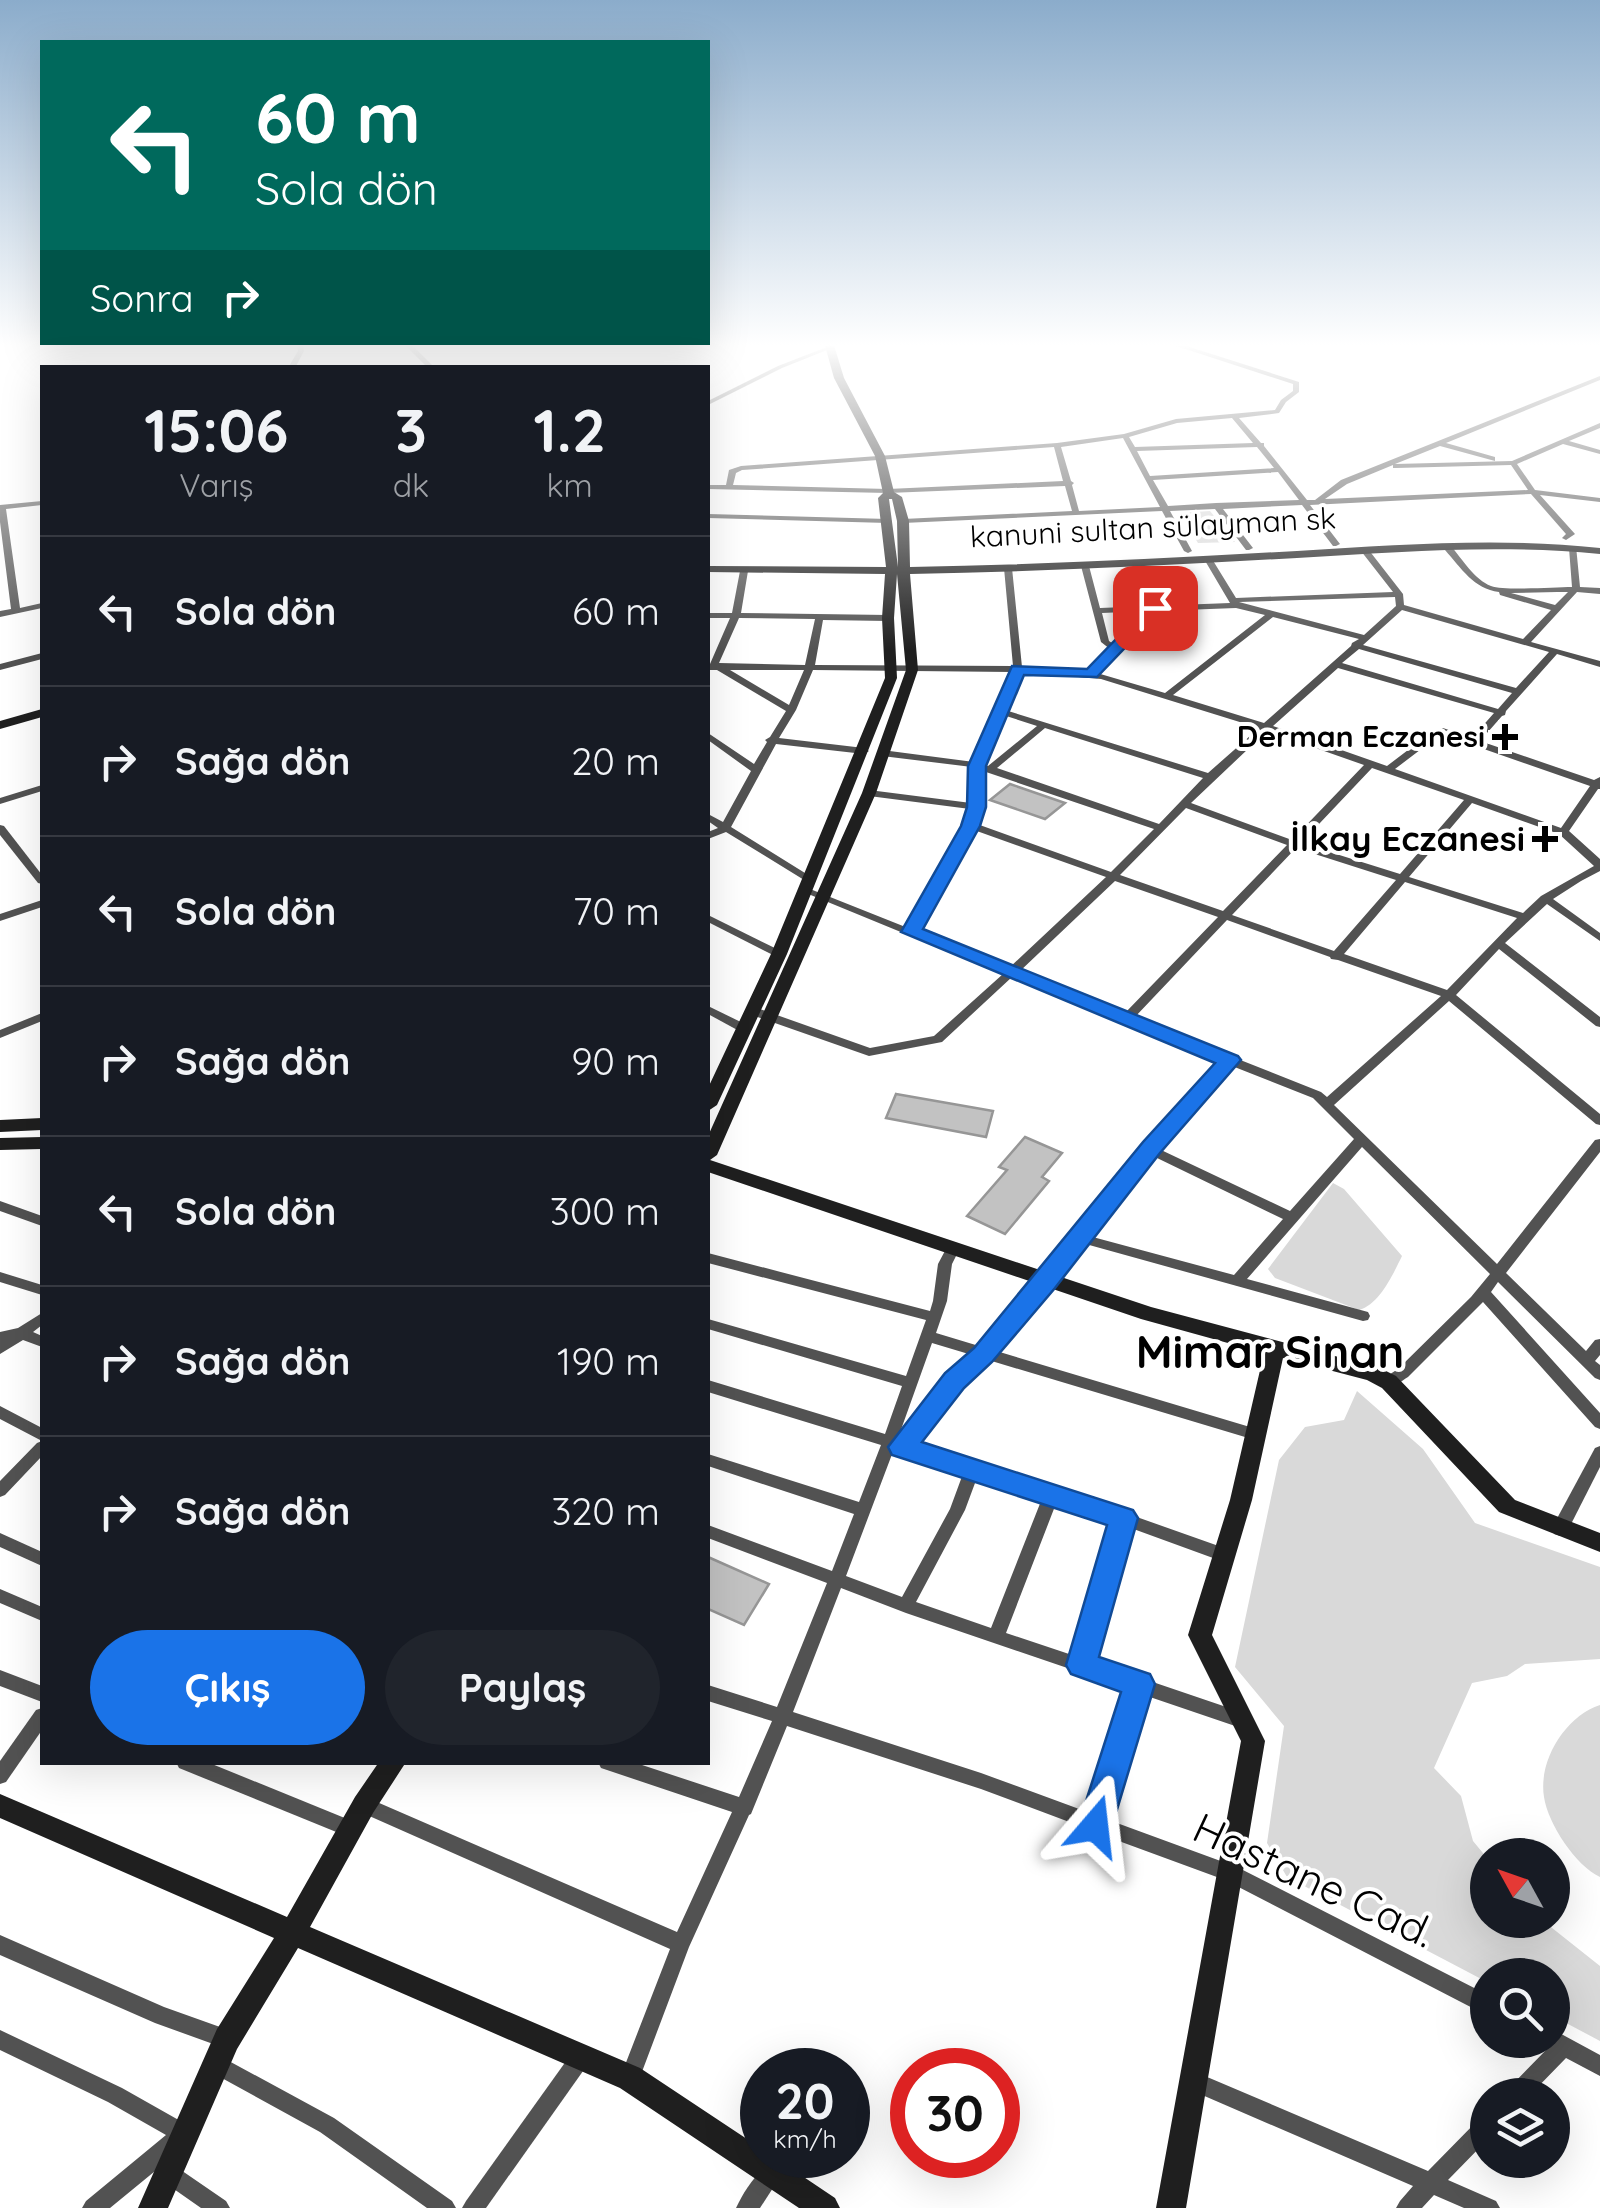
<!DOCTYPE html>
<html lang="tr">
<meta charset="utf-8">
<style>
:root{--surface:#171b24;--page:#20242c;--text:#f1f3f6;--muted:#9ea1a6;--line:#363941;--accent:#1a73e8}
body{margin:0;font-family:Quicksand,sans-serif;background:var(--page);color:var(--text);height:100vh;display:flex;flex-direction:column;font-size:38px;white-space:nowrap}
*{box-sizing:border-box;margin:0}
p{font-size:32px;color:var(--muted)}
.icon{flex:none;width:55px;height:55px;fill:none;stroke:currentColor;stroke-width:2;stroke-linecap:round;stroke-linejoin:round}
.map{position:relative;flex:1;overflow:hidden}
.drawer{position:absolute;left:40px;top:365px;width:670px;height:1400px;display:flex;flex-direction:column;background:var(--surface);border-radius:0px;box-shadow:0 10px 40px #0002}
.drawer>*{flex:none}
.guide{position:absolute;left:40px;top:40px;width:670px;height:305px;border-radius:0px;box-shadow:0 10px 40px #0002;background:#00695c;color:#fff;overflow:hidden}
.needle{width:65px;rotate:310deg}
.controls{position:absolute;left:1470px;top:1838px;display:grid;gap:20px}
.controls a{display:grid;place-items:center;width:100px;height:100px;border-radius:50%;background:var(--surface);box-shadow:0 10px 40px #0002;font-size:50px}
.speed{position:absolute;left:740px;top:2048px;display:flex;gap:20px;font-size:50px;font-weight:700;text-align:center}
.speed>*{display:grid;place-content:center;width:130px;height:130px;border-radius:50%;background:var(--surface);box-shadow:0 10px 40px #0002;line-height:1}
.speed small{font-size:25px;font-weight:400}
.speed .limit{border:15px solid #d22;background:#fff;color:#111}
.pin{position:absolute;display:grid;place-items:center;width:85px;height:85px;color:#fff;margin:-42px;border-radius:20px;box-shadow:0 5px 15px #0006}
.me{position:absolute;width:110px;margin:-55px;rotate:17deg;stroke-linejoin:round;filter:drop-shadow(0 0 8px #0008)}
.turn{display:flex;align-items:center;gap:35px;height:210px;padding:0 50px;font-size:45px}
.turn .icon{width:130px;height:130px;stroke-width:2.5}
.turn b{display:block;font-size:70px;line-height:85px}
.then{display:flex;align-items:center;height:95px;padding:0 50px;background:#0003;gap:20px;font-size:38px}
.eta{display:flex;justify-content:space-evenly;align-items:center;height:170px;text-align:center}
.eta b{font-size:60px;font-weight:700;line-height:70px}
.action{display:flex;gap:20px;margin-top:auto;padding:20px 50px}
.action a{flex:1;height:115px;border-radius:60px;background:var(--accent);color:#fff;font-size:40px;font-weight:700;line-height:115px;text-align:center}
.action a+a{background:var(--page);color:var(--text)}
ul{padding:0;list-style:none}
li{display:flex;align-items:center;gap:30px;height:150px;padding:0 50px;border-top:2px solid var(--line)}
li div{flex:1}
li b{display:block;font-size:38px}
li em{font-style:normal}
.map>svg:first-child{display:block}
</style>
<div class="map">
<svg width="1600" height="2208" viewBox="0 0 1600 2208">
<rect width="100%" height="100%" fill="#fff"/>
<!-- green -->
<g fill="#d9d9d9">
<polygon points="1210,511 1235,542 1198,543 1180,513"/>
<path d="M1333,1183L1344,1189L1402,1256C1393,1274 1380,1304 1359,1310L1275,1278L1268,1269Z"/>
<polygon points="1357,1391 1423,1449 1475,1523 1600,1567 1600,1659 1525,1664 1507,1676 1472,1683 1434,1768 1461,1796 1473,1841 1487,1858 1488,1920 1542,1920 1600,1966 1600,2041 1553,2016 1552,1975 1488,1975 1487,1982 1287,1877 1267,1843 1284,1726 1235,1667 1279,1460 1305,1427 1344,1420"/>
<path d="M1600,1705V1877C1576,1866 1548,1824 1544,1797C1538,1760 1566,1716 1600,1705Z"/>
</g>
<!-- building -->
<g fill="#c2c2c2" stroke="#969696" stroke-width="2.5">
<polygon points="1010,784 1065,803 1045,819 990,800"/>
<polygon points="896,1094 993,1111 986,1137 886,1118"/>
<polygon points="1025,1137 1062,1153 1042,1177 1049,1181 1005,1234 967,1216 1007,1170 999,1167"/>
<polygon points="708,1557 769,1584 744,1625 708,1609"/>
</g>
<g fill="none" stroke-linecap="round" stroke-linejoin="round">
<!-- street -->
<g fill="#525252" fill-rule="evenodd">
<polygon points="297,342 303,342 304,351 295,368 288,368 298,351"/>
<polygon points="402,342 409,342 435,368 428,368"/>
<path d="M1164,342H1174L1299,382V392L1286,402L1279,413L1239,418L1261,443H1264V446L1307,500H1315L1341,480L1600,376V380L1446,443L1495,457V461L1440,446L1395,464L1512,461L1600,423V428L1569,441L1600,450V454L1563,444L1517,464L1535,490L1600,498V502L1540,495L1575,534L1566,540L1562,538L1566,534L1531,494L1310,505L1340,544L1336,546H1333L1302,505L1223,509L1253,548L1249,550H1246L1215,509L1170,511L1192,551L1188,553L1184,551L1162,511L903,523L899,521L903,519L1072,511L1065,486L888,493L708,489V485H726L729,470L741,466L1057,443L1124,434L1176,419L1275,410L1281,400L1293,391V384ZM1232,418L1253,443L1135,447L1129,437L1177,423ZM1123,438L1160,507L1079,511L1072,485L1074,483L1071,481L1061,447ZM1054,447L1063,481L888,489L733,485L736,473L742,470ZM1257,447L1274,468L1150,476L1137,451ZM1393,465V468H1396L1511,465L1528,490L1325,499L1347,484ZM1278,472L1299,500L1216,503L1168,506L1153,480Z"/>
<polygon points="827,347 832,348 782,368 708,405 708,401 778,366"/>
<polygon points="42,501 42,505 6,509 20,608 42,603 42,608 0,617 0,611 11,609 0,522 0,505"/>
<polygon points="708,514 888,519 892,521 888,523 708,518"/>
<path d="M1445,546H1451C1462,559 1475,580 1491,586C1505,591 1554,587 1572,587L1569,548L1576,546L1580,587L1600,588V594L1577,592L1531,642L1600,661V667L1557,654L1506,711L1505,715L1502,716L1480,741L1594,780L1600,777V789H1598L1569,831L1600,859V871L1581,881L1553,899L1600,933V941L1547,904L1505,943L1600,1017V1027L1596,1026L1499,949L1456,995L1600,1114V1125L1596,1124L1449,1001L1334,1105L1497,1264L1595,1140L1600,1139V1152L1506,1273L1586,1351L1595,1340L1600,1339V1355L1595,1361L1600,1365V1380L1595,1378L1498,1282L1491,1292L1600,1413V1429L1595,1427L1483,1302L1408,1377C1400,1382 1393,1389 1384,1386L1382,1382L1384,1378L1398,1369L1471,1297L1490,1274L1362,1147L1247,1279L1368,1312L1370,1316L1368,1320L1363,1321L1082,1243L993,1350L1260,1430L1263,1434L1260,1438L1255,1440L985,1359L914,1443L1035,1481L1230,1550L1232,1555L1230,1560L1224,1562L1128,1527L1091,1661L1241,1712L1247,1714L1250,1720L1247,1726L1241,1728L1144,1695L1106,1819L1237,1867L1488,1995V2016L1225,1880L1097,1833L1095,1834L1088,1829L981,1789L787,1726L751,1814L749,1815L689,1947L637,2085L630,2088L623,2085L620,2078L670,1949L358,1811L355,1805L358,1799L364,1796L370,1799L677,1932L732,1812L607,1770L601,1768L598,1762H633L739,1797L772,1721L708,1701V1685L777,1707L827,1583L708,1538V1525L832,1571L854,1514L708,1466V1454L859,1502L881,1445L708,1392V1380L885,1434L902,1386L708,1329V1319L906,1376L926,1320L708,1263V1253L930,1311L933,1301L938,1264L947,1247H957L959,1250L952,1264L947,1301L936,1333L979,1346L1146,1150L1147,1144L1223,1062L1012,977L942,1042L869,1056L749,1014L747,1011L749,1008H757L870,1048L934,1036L1003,974L801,891L802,889H810L908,928L966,826L970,809L869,796L864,793L869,790L971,803L972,767L882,756L877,753L882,750L974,762L1012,672L813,670L796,710L779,738L864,748L869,751L864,754L776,744L731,827L813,878L814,880L809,883L726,832L708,839V832L718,828L708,821V814L723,822L751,771L708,740V733L754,764L767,742L765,740L770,737L786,711L717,670H708V664H710L730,618H708V613H732L740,571L744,569L748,571L741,613L888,615L892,618L888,621L823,620L815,665L1013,666L1004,568L1008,566L1012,568L1022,667L1088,672L1110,649L1101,642L1081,566L1082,564L1089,566L1100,608L1230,603L1204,559L1208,557L1212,559L1236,598L1393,592L1361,551L1365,549H1368L1403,594L1404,605L1523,639L1551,610L1500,595L1499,592C1474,589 1461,568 1445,550ZM1557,592H1568L1555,605L1511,593ZM1395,597L1396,606L1364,635L1239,602ZM1236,608L1265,615L1165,693L1097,673L1157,611ZM1402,610L1549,652L1516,688L1363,645ZM1147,611L1115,645L1109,641L1102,613ZM1273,617L1359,639L1352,643L1351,646L1264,723L1173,695ZM739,618L815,619L805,665L719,663ZM1359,649L1512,693L1498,709L1342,663ZM1338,668L1494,713L1472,738L1443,728H1437L1387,766L1273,726ZM730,670H804L789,705ZM1021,672L1101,679L1259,728L1208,773L1005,710ZM1003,715L1037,726L988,766L983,764ZM1045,728L1203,778L1159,824L997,768ZM1267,731L1364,765L1292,840L1191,803ZM1441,734L1590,786L1561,828L1395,769ZM1372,768L1464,800L1400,874L1301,843ZM982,770L986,772L1154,829L1111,872L977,824L981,807ZM1472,803L1559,834L1594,866L1541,896L1523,913L1409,877ZM1186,808L1287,845L1223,911L1120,875ZM974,830L1106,877L1009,968L917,931ZM1296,848L1396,880L1334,951L1232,915ZM1115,881L1218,917L1124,1014L1019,972ZM1405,882L1517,918L1447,990L1344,954ZM1227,920L1330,957L1331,959L1338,960L1441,996L1327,1097L1321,1092L1134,1018ZM1232,1066L1313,1098L1354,1139L1290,1211L1159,1149ZM1155,1157L1283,1219L1234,1275L1089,1236ZM932,1343L972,1355L900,1439L898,1438ZM894,1449L964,1471L950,1509L902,1597L846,1576ZM978,1475L1043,1496L991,1628L916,1602L965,1510ZM1057,1501L1114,1522L1075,1656L1006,1633ZM841,1588L906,1613L1129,1689L1090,1813L981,1773L793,1712Z"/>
<polygon points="42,653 42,659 0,670 0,664"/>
<polygon points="42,785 42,791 0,804 0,798"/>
<polygon points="0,825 4,826 42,875 42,884 38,883 0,835"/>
<polygon points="42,900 42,907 0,921 0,914"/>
<polygon points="708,915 783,952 785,954 783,956 775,956 708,922"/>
<polygon points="708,1006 749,1026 751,1029 745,1033 741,1032 708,1014"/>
<polygon points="42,1013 42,1021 0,1038 0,1030"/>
<polygon points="0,1201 42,1216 42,1226 0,1211"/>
<polygon points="0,1272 42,1285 42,1295 0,1282"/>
<polygon points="42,1313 42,1325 33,1332 42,1336 42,1347 23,1340 0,1354 0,1332 18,1328"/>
<polygon points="0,1406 42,1428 42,1456 5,1495 0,1497 0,1481 37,1443 42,1441 0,1419"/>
<polygon points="1600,1446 1600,1467 1566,1534 1560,1536 1554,1534 1552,1529 1554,1524 1595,1448"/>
<polygon points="0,1533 42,1552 42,1566 0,1547"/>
<polygon points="0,1589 42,1607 42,1621 0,1603"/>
<polygon points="0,1670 42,1686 42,1702 0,1686"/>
<polygon points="42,1708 42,1730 6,1782 0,1784 0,1761 36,1710"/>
<polygon points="176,1762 207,1762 357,1823 360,1829 357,1835 351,1838 179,1768"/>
<polygon points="0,1935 164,2007 234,2032 237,2039 234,2046 227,2049 155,2023 0,1955"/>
<polygon points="1552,2029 1600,2055 1600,2076 1566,2058 1530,2095 1506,2095 1509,2088 1548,2048 1542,2040 1552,2040"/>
<polygon points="0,2030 122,2088 191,2127 194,2134 191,2141 162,2165 168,2163 175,2166 226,2201 230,2208 201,2208 161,2180 158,2173 160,2167 110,2208 82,2208 86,2201 166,2135 108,2102 0,2050"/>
<polygon points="581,2047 588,2050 591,2057 588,2064 486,2208 462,2208 466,2201 574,2050"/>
<polygon points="216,2054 334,2118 452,2201 456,2208 427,2208 320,2132 209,2071 206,2064 209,2057"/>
<polygon points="1193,2071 1428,2171 1481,2117 1488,2114 1488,2139 1448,2180 1496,2201 1500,2208 1464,2208 1434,2195 1422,2208 1396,2208 1400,2201 1413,2186 1186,2088 1183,2081 1186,2074"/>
<path d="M772,2164L779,2167L782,2174L760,2208H736C743,2193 757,2170 772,2164Z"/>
</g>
<!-- secondary -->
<g fill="#1f1f1f" fill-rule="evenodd">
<path d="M824,342H833L844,378L885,456L894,492L902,497L909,521L910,567C1039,565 1168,558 1297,551C1398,545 1498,537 1600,548V554C1498,544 1399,552 1297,558C1168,565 1039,572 910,574L918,670L876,793L717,1155L710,1160L1151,1307L1380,1368L1396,1376L1515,1500L1600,1533V1552L1499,1512L1382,1388L1367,1380L1283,1358L1252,1500L1212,1635L1265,1741L1186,2208H1156L1241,1741L1188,1635L1230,1500L1264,1353L1141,1319L708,1172V1136L862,793L906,670L897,574L894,618L897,678L787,954L717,1105L708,1111V1088L771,954L885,678L882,618L885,574L708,572V566L886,567L878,498L883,493L875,456L834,378ZM889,499H892L897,521L898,567Z"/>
<polygon points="42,709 42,717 0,729 0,721"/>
<polygon points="42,1118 42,1130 0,1132 0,1120"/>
<polygon points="42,1137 42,1149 0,1150 0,1138"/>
<polygon points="379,1762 406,1762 373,1813 310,1927 640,2068 762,2149 762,2155 771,2155 835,2198 840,2208 799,2208 620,2088 298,1948 237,2049 168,2208 138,2208 217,2029 274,1938 0,1818 0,1794 287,1917 355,1797"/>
</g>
</g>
<!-- sky -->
<linearGradient id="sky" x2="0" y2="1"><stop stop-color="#8baccb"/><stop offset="0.53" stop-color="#fff"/><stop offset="1" stop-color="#fff" stop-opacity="0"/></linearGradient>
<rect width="1600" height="651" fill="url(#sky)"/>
<!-- route -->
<polygon fill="#1a73e8" stroke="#114b97" stroke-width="2.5" points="1149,605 1163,608 1097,677 1024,675 986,766 986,807 980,826 923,929 1238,1056 1241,1060 1160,1153 1055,1288 992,1362 964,1388 922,1442 1133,1510 1138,1518 1099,1657 1150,1674 1155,1684 1112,1826 1107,1837 1095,1841 1083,1837 1078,1826 1121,1692 1071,1674 1066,1665 1107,1525 892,1455 888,1447 945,1373 974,1348 1143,1142 1215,1063 901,932 961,826 967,807 968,766 1012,666 1087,669"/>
<!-- markers -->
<g fill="#000" stroke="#fff" stroke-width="4">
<path d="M1500 722h10v10h10v10h-10v10h-10v-10h-10v-10h10z"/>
<path d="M1540 824h10v10h10v10h-10v10h-10v-10h-10v-10h10z"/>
</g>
<g text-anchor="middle" stroke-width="8" stroke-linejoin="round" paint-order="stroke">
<!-- far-street labels -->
<g font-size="30" fill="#000" stroke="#fff">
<text transform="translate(1153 528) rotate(-3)" y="10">kanuni sultan sülayman sk</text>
</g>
<!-- far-poi labels -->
<g font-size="30" font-weight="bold" fill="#000" stroke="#fff" text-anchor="end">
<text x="1485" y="747">Derman Eczanesi</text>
</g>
<!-- poi labels -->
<g font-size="35" font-weight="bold" fill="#000" stroke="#fff" text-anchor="end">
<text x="1525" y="851">İlkay Eczanesi</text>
</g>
<!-- near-street labels -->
<g font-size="42" fill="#000" stroke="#fff">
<text transform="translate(1314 1880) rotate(25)" y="15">Hastane Cad.</text>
</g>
<!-- district labels -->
<g font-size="45" font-weight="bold" fill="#000" stroke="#fff">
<text x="1270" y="1368">Mimar Sinan</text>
</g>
</g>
</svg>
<div class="controls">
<a><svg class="needle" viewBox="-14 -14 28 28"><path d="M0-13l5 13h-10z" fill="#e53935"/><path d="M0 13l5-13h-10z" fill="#9ea1a6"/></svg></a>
<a><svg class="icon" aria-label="search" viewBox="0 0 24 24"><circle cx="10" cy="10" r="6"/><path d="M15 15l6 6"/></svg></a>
<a><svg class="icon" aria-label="layers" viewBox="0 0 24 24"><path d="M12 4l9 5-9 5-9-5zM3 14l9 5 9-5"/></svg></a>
</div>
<div class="speed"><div>20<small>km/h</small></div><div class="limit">30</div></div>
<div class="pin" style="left:1155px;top:608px;background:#d93025"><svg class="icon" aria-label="arrive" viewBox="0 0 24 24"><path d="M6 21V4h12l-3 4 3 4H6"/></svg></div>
<svg class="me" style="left:1095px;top:1826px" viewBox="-20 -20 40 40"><path d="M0-17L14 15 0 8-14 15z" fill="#1a73e8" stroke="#fff" stroke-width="4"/></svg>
<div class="guide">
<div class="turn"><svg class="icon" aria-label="left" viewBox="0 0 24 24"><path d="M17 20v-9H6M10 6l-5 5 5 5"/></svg><div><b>60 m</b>Sola dön</div></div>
<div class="then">Sonra<svg class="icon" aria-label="right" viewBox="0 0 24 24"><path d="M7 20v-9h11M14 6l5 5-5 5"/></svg></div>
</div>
<section class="drawer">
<div class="eta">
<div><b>15:06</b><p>Varış</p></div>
<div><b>3</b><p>dk</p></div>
<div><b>1.2</b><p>km</p></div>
</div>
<ul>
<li><svg class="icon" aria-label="left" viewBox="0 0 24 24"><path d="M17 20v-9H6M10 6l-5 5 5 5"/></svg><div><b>Sola dön</b></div><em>60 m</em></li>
<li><svg class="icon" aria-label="right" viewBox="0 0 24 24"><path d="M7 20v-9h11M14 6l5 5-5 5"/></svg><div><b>Sağa dön</b></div><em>20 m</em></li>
<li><svg class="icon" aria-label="left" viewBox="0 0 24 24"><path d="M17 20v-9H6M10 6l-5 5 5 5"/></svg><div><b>Sola dön</b></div><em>70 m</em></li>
<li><svg class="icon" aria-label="right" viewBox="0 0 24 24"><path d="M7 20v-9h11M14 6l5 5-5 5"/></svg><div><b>Sağa dön</b></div><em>90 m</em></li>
<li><svg class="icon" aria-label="left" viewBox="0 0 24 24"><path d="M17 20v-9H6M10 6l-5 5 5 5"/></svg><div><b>Sola dön</b></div><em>300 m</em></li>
<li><svg class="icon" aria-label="right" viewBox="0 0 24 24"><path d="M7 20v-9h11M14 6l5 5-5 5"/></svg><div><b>Sağa dön</b></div><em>190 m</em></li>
<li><svg class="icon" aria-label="right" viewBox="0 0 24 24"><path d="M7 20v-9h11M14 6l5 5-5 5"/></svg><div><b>Sağa dön</b></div><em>320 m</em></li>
</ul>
<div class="action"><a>Çıkış</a><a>Paylaş</a></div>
</section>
</div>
